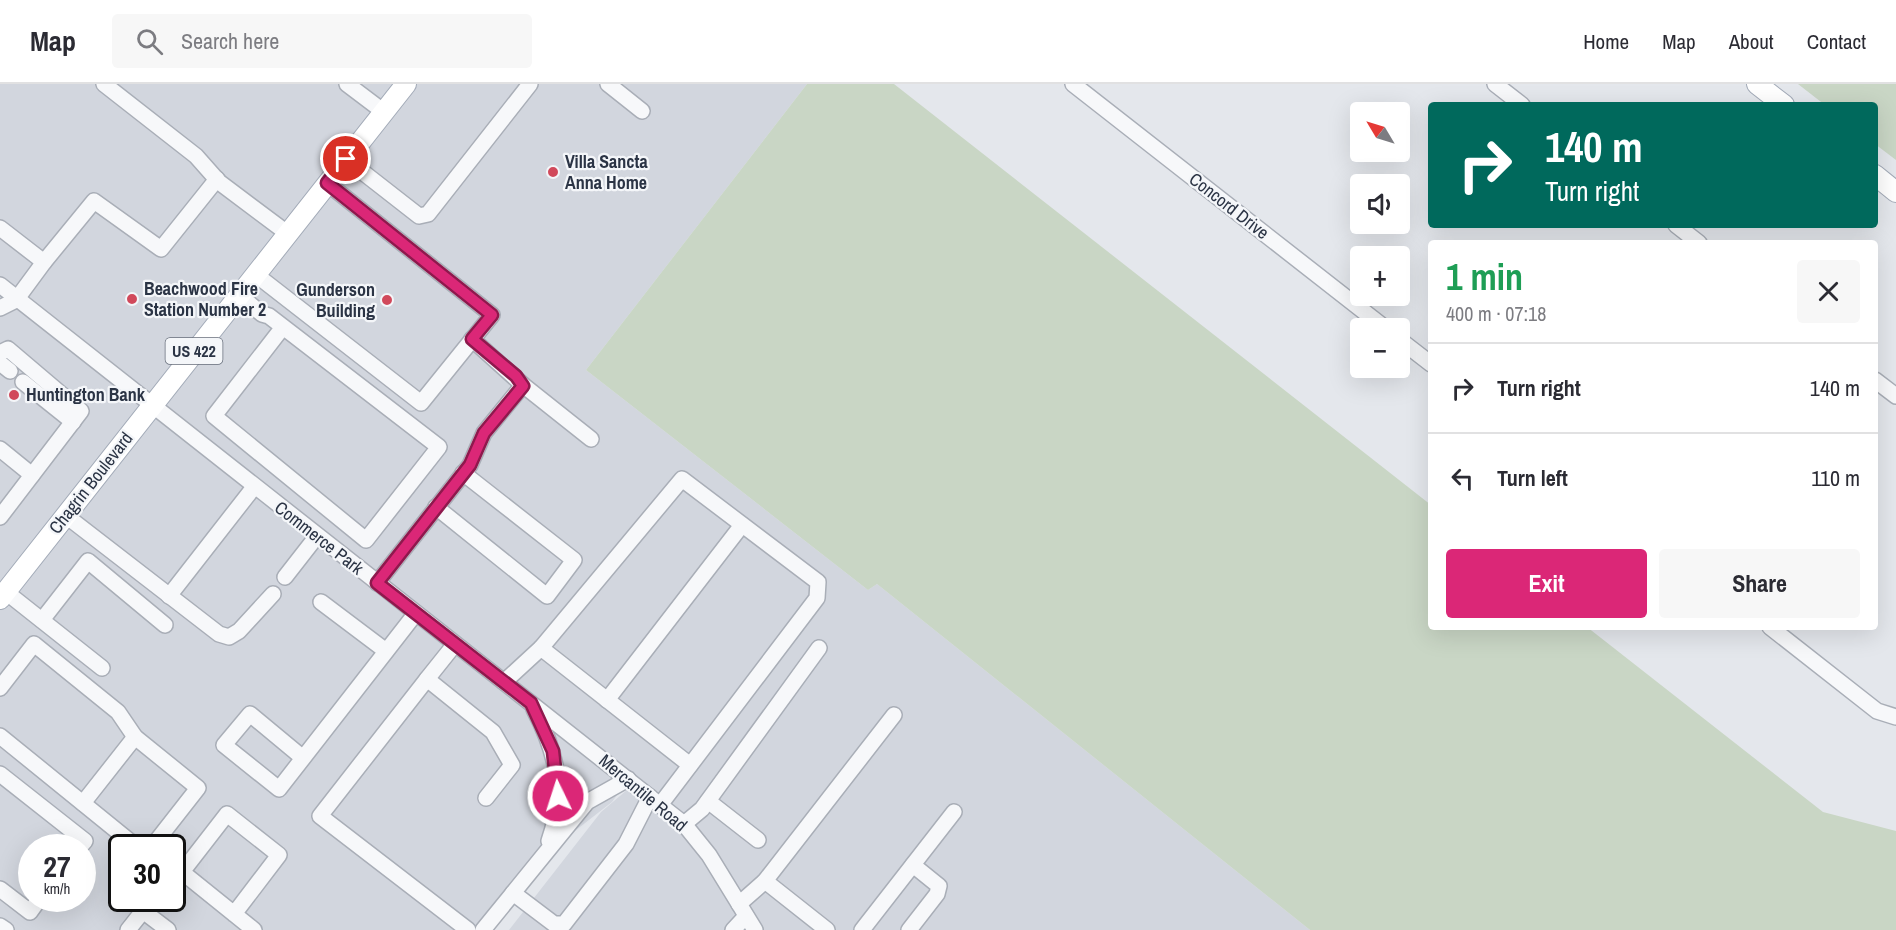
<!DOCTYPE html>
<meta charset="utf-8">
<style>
:root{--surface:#fff;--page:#f7f7f7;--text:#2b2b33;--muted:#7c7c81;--line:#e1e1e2;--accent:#db2777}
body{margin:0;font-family:"Archivo Narrow",sans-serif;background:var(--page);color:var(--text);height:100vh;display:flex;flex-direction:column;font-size:22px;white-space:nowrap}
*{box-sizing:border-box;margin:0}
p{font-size:20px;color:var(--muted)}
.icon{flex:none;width:33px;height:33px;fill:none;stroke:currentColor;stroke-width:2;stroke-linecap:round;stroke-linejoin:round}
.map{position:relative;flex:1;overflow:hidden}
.drawer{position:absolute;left:1428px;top:156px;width:450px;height:390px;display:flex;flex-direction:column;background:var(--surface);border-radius:6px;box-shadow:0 6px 24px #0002}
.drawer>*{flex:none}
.hud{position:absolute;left:1428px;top:18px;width:450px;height:126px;border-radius:6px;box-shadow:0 6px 24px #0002;background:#00695c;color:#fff;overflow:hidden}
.needle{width:39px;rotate:308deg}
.buttons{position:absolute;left:1350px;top:18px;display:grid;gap:12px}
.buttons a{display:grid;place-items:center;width:60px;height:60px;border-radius:6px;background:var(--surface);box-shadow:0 6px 24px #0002;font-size:30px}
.speed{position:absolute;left:18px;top:750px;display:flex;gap:12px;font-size:30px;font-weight:700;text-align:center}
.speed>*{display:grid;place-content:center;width:78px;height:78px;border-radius:50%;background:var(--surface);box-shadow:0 6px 24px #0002;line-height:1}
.speed small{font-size:15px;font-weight:400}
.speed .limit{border:3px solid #111;border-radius:9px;background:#fff;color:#111}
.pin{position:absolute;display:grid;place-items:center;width:51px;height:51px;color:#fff;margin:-26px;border:3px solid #fff;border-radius:50%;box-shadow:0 2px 6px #0007}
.me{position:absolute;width:66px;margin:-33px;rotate:356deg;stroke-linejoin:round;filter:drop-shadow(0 0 4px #0008)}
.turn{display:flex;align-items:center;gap:21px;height:126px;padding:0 18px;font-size:27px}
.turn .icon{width:78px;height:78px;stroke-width:2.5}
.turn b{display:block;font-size:42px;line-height:51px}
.round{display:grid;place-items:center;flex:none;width:63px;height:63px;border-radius:6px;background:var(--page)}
.summary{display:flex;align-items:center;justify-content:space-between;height:102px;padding:0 18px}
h1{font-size:36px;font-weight:700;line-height:45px;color:#1e9e55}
.button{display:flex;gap:12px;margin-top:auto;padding:12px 18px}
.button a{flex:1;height:69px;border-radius:6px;background:var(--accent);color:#fff;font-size:24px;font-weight:700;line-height:69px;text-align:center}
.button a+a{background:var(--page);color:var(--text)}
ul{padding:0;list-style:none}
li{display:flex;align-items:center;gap:18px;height:90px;padding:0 18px;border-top:2px solid var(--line)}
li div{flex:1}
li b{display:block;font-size:22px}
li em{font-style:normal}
header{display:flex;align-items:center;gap:36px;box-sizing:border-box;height:84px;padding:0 30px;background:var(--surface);border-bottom:2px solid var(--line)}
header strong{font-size:28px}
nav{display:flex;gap:33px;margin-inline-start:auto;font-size:21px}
.search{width:420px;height:54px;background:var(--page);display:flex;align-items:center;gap:15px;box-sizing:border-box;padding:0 21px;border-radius:6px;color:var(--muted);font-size:22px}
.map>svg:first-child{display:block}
</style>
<header>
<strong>Map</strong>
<div class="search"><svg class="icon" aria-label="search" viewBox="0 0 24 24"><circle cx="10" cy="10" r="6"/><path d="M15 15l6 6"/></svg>Search here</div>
<nav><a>Home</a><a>Map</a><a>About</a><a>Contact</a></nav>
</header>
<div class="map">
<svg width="1896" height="846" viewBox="0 0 1896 846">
<rect width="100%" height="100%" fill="#e4e7ec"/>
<!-- built -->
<path fill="#d2d6de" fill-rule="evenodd" d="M0,0H807L586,286L868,506L877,500L1310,846H509L601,728L640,695L628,696L612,718L544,771L483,846H0ZM32,764H82V814H32ZM122,764H172V814H122Z"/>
<!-- green -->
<g fill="#c9d6c5">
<polygon points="807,0 894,0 1431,421 1431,543 1587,543 1823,728 1896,747 1896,846 1310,846 877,500 868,506 586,286"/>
<polygon points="1798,0 1896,0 1896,76 1875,60 1875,21 1825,21"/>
</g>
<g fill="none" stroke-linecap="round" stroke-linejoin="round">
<!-- minor casing -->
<g stroke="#a9aeb7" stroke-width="18">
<g id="minor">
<polyline points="104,0 196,72 219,98 287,149"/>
<polyline points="347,0 384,28"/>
<polyline points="608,0 642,27"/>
<polyline points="1073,0 1385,244"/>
<polyline points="1495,0 1522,21"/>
<polyline points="346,75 419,132 428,130 530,0"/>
<polyline points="1676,141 1699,159"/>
<polyline points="0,144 44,178 94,117 161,165 217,95"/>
<polyline points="255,190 421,319 492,231 327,99"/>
<polyline points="0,201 684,740 709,771 755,846"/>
<polyline points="239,211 262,230 269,232 439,363 366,456 214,332 283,243"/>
<polyline points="0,224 16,216 44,178"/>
<polyline points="472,255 523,301 591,355"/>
<polyline points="1400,256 1431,280"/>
<polyline points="0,269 8,265 81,327 0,433"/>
<polyline points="0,279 10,287"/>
<polyline points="1875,296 1896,312"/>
<polyline points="23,298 73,338"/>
<polyline points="0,365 32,391"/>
<polyline points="436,423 547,512 574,476 463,389"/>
<polyline points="65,431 219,550 229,553 239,547 273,510"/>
<polyline points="285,493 317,452"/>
<polyline points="377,499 470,381 484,349 523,301"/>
<polyline points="6,508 102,584"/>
<polyline points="169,512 254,403"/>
<polyline points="321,518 386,567"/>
<polyline points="42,536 88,477 165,541"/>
<polyline points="1770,543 1877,627 1896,633"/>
<polyline points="541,564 682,395 818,498 817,514 660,721"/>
<polyline points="427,595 455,560"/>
<polyline points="504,598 541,564 690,681"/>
<polyline points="0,604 34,560 118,628 135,653 198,704 151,764"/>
<polyline points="607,616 742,441"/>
<path d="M534,625C557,669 566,709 549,757"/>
<polyline points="0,652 138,764"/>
<polyline points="303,674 250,630 224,661 279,705 416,529"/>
<polyline points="0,690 85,757 79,764"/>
<polyline points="708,717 758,756"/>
<polyline points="83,719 135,653"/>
<polyline points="684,740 702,725 819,564"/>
<polyline points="765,797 827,846"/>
<polyline points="0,805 30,828 40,814"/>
<polyline points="513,809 554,840 564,840 626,760 650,713"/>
<polyline points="739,820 765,797 894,631"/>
<polyline points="234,830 279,771 227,730 182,788 254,846"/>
<polyline points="0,842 6,846"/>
<polyline points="128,846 143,827 168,846"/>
<polyline points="468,846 320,732 427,595 493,648 512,681 486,714"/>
<polyline points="483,846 587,718 628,695"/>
<polyline points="733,846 746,832"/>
<polyline points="862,846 954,728"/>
<polyline points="909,846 937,810 939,802 913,781"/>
</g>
</g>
<!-- major casing -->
<g stroke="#a3abb8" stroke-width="22">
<g id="major">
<polyline points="1757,0 1784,21"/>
<polyline points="1875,91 1896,108"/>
<polyline points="0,515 406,0"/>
</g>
</g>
<!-- minor -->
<use href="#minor" stroke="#f7f8fa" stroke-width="15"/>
<!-- major -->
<use href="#major" stroke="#fff" stroke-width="20"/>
</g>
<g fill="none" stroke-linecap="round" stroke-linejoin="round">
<!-- route casing -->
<g stroke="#8e194d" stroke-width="15">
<polyline id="route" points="346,75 327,99 492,231 472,255 516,292 523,302 484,349 470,381 377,499 531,619 553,667 558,712"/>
</g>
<!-- route -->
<use href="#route" stroke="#db2777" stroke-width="10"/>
</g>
<!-- markers -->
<g fill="#d1495b" stroke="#f4f6f9" stroke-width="2">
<circle cx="553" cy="88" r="6"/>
<circle cx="132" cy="215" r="6"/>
<circle cx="387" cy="216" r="6"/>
<circle cx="14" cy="311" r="6"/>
</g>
<g text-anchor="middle" stroke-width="4.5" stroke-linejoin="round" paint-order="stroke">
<!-- shield labels -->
<rect fill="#f4f6f9" stroke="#676e7b" stroke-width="1.5" x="165.5" y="254" width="57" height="26" rx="4.5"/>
<g font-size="16" font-weight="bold" fill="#2b3445">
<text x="194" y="273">US 422</text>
</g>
<!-- poi labels -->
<g font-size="18" font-weight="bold" fill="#2b3445" stroke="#f4f6f9" text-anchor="start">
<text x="565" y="84">Villa Sancta<tspan x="565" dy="21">Anna Home</tspan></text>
<text x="144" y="211">Beachwood Fire<tspan x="144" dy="21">Station Number 2</tspan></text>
<text x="375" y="212" text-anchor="end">Gunderson<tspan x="375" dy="21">Building</tspan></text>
<text x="26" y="317">Huntington Bank</text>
</g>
<!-- street labels -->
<g font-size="18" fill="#2b3445" stroke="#f4f6f9">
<text transform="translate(1229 122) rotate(38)" y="6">Concord Drive</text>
<text transform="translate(91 399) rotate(-52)" y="6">Chagrin Boulevard</text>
<text transform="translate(319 454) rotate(38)" y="6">Commerce Park</text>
<text transform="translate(643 709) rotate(40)" y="6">Mercantile Road</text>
</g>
</g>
</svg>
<div class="buttons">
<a><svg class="needle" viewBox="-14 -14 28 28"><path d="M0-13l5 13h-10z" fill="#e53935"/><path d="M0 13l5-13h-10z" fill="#7c7c81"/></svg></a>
<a><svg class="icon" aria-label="sound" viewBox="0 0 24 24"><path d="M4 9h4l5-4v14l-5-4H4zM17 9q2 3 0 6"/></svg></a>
<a>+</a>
<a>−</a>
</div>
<div class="speed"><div>27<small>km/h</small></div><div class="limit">30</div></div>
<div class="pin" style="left:346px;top:75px;background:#d93025"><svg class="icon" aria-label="arrive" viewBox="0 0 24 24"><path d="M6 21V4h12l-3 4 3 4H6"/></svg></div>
<svg class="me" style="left:558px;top:712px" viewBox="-20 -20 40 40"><circle r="17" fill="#db2777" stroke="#fff" stroke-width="3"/><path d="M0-11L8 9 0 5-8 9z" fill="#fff"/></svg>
<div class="hud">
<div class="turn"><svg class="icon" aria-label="right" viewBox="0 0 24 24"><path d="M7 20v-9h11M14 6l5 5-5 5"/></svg><div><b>140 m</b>Turn right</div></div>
</div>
<section class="drawer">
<div class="summary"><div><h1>1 min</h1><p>400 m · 07:18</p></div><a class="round"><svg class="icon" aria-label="close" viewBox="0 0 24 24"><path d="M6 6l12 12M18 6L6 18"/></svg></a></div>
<ul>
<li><svg class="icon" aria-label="right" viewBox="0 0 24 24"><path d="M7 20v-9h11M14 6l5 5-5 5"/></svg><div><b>Turn right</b></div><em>140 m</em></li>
<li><svg class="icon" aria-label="left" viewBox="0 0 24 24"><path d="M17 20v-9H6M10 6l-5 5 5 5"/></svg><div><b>Turn left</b></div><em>110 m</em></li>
</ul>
<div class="button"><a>Exit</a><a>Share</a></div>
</section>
</div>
